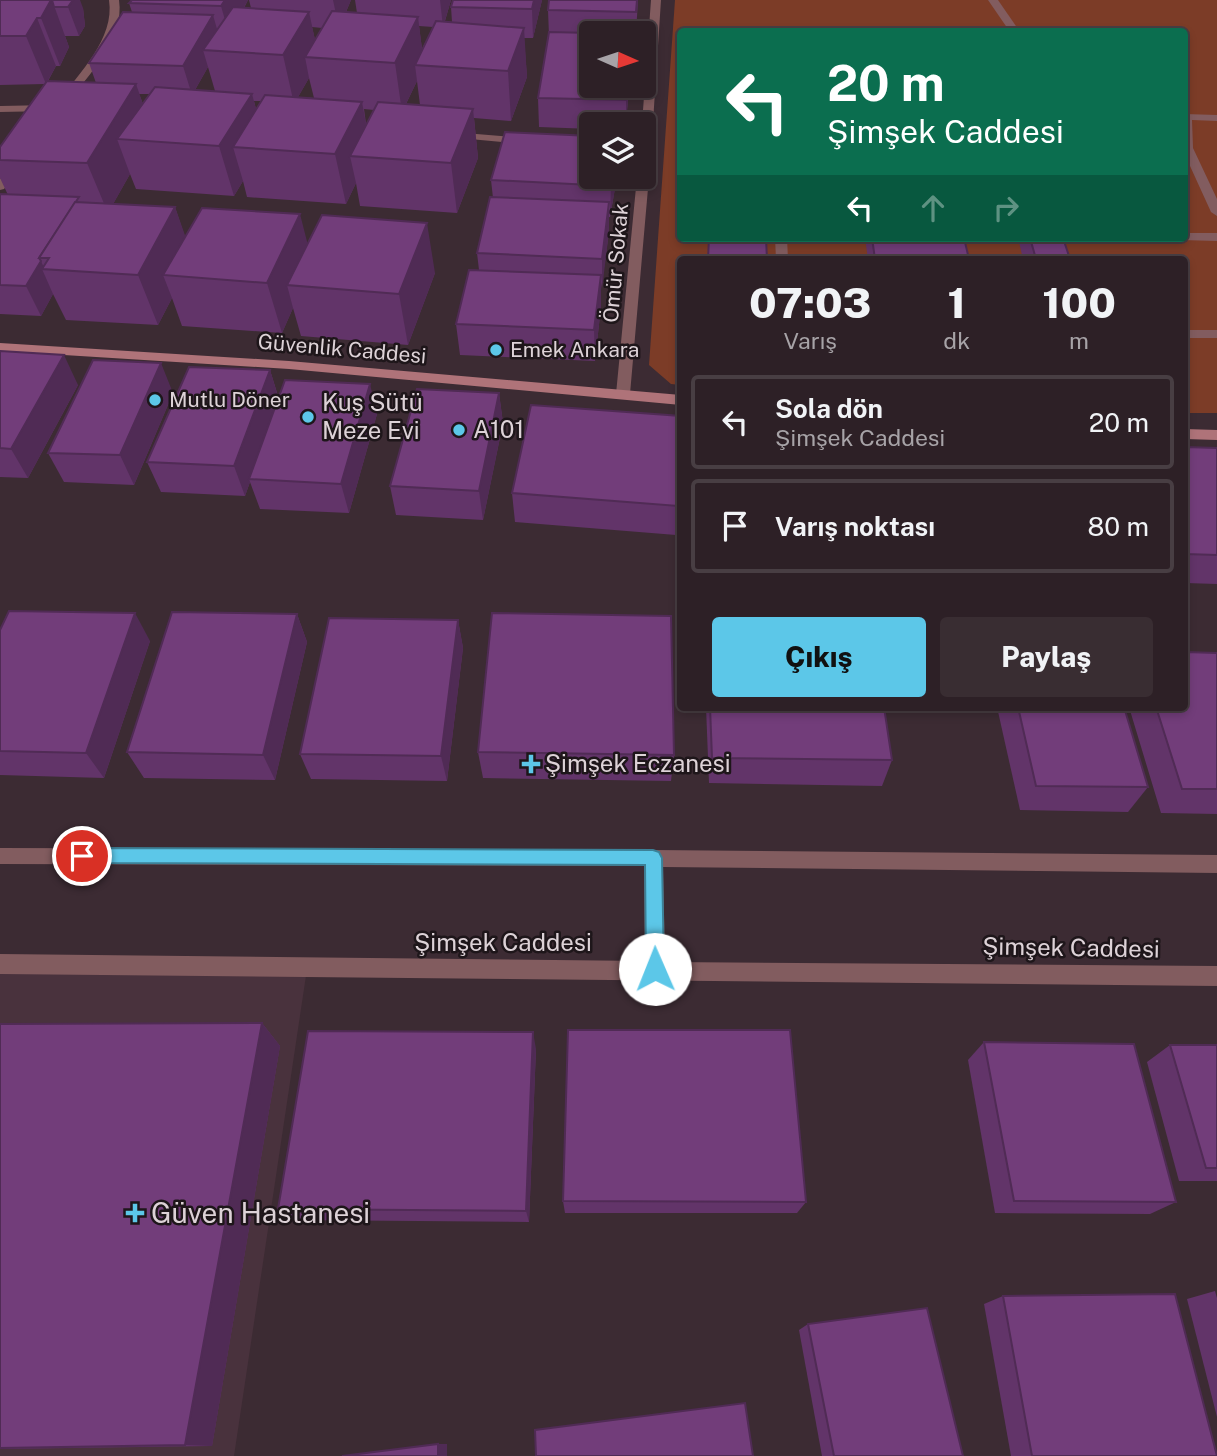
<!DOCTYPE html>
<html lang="tr">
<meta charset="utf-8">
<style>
:root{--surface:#2d2026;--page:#392d32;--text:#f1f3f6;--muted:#a7a3a7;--line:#483e43;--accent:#5cc7e8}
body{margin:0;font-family:"Public Sans",sans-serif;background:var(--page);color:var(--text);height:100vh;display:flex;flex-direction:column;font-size:26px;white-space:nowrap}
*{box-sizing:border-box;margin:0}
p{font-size:23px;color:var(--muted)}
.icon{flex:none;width:38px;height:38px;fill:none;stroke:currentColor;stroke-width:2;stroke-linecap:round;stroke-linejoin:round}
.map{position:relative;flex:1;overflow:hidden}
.panel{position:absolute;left:677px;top:256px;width:511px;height:455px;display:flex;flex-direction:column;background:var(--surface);border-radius:7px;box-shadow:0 4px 10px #0003,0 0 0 2px var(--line)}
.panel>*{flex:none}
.top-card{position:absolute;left:677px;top:28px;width:511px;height:214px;border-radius:7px;box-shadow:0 4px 10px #0003,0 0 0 2px var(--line);background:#0b6e4f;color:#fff;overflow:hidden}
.needle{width:46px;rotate:93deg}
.controls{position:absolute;left:579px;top:21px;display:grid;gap:14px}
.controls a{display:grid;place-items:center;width:77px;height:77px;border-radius:7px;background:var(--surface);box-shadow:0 4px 10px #0003,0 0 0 2px var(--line);font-size:35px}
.pin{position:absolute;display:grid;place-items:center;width:60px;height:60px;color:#fff;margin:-30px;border:4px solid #fff;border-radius:50%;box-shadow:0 2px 7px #0007}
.me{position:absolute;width:77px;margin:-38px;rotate:359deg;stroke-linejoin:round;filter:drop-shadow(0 0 5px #0008)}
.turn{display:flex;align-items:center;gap:24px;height:147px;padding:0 35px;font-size:32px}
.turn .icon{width:91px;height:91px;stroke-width:2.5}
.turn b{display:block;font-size:49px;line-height:60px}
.lanes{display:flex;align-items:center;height:66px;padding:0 35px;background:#0003;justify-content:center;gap:35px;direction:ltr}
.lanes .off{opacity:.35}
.eta{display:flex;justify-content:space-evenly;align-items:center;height:119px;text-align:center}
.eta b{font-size:42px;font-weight:800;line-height:49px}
.button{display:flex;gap:14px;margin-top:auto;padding:14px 35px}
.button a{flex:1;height:80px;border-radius:7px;background:var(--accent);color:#111;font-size:28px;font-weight:800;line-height:80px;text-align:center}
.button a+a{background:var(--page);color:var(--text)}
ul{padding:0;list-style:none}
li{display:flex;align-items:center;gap:21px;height:94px;margin:0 14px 10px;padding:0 21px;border:4px solid var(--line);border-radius:7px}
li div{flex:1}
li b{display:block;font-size:26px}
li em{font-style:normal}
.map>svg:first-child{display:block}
</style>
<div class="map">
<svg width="1217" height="1456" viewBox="0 0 1217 1456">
<rect width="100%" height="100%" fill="#3c2b33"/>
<!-- built -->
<polygon fill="#49323d" points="0,964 307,969 234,1456 0,1456"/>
<!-- green -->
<path fill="#7c3c27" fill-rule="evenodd" d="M675,0H1217V413H1185V259H681V385L671,384L649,365ZM681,32H1185V238H681Z"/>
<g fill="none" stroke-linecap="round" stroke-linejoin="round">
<!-- lane -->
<g fill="#825c5f" fill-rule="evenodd">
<polygon points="988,0 998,0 1020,32 1010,32"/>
<polygon points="1185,114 1217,115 1217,121 1192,120 1193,148 1217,199 1217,216 1211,212 1185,155"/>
<polygon points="1185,233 1217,233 1217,241 1181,240 1185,238"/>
<polygon points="775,238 787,238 788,259 776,259"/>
<rect x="1185" y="330" width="32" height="8"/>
</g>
<!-- street -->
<g fill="#825c5f" fill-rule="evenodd">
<path d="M109,0H119C125,39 88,75 67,104H59L58,102C79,73 115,39 109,0Z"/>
<polygon points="651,0 661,0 650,168 644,171 644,124 642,124"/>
<polygon points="0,106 50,105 55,108 50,111 0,112"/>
<polygon points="452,132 525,138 531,141 525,144 448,137 448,133"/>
<polygon points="13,162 23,164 4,189 0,190 0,179"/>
<polygon points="644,174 649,177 630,394 623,399 616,394 637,177 644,177"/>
<polygon points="0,848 653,850 1217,855 1217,873 663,867 665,962 1217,966 1217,986 0,974 0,954 645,961 644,866 0,864"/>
</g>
<!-- secondary -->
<g fill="#af7379" fill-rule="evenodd">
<polygon points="0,343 289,361 681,395 681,405 289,369 0,351"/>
<polygon points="1185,429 1217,430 1217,440 1185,439"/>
</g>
</g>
<!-- wall -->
<g fill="#623469" fill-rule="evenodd">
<path d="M0,0L83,8L85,26L79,36H65L69,47L60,66H56L48,81L96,83L89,63L132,12L129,3L132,0H248L244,8H251L249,0H351L346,12L357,13L355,0H451L445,21L452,22L451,7L453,0H542L533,38H524L527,77L511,121L474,118L478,158L457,213L360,206L356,183L346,204L247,197L243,181L234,196L136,189L130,174L113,204L175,207L185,237L307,244L435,273L408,345L301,336L293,308L282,333L182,326L172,298L158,325L66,320L53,294L41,316L0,314V194L8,195L0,178V147L45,84L0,85ZM419,26L433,27L422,49ZM312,27L322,28L315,40ZM208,67L215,91L195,90ZM309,78L314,98L298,97ZM417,81L420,105L406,104ZM139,94H150L143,104ZM254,101H261L256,109ZM364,109L374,110L366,124Z"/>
<polygon points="638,0 636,33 592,33 592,86 629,86 626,124 592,124 592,129 539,127 538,98 549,36 548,10"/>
<polygon points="681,152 681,193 679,193"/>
<polygon points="617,177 610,217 609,217 609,232 601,289 601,306 595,361 460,355 456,324 479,270 477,253 493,198 491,180"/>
<polygon points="865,238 964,238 969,259 868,259"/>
<polygon points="1020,238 1063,238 1070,259 1023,259 1019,242"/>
<polygon points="0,351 78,385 28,478 0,477"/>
<polygon points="270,370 279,399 377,414 349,513 260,509 250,482 245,496 161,492 147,462"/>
<polygon points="173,393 134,485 64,482 48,453"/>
<polygon points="499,393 503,423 483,520 396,515 390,486"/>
<polygon points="1185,447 1217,448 1217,584 1185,583"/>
<polygon points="681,480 676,535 515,522 512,493"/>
<polygon points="297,614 307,642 275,780 144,778 127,752"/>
<polygon points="458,620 463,648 447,781 311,779 300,754"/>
<polygon points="0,630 150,641 104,778 0,775"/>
<polygon points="1217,653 1217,814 1161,813 1129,707 1185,707"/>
<polygon points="706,707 884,707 892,760 882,786 709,783"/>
<polygon points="997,707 1124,707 1148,787 1128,812 1020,810"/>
<polygon points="478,752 674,755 671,781 483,778"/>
<polygon points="262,1023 280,1046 212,1446 0,1449 0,1024"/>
<polygon points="984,1042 1176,1202 1150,1214 995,1213 968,1060"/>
<polygon points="1170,1045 1217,1045 1217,1181 1179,1181 1147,1062"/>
<polygon points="536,1049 529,1222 293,1220 278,1209"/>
<polygon points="563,1201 806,1202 797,1213 565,1213"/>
<polygon points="1215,1291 1217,1298 1217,1417 1187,1299"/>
<polygon points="1003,1296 1217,1456 1011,1456 984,1304"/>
<polygon points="808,1324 963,1456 822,1456 799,1330"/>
</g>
<!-- shaded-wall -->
<g fill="#502b55">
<polygon points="51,0 52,0 69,47 60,66 41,18"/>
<polygon points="73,0 80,0 83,8 85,26 79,36 68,7"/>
<polygon points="225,0 248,0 229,34 221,6"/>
<polygon points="333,0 351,0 339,28"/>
<polygon points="440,0 451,0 443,27"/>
<polygon points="534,0 542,0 533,38 532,9"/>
<polygon points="309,12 319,58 305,57 309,78 294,104 283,55"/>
<polygon points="213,15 221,43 203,50 208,67 192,95 183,66"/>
<polygon points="418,17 424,65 415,65 417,81 402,112 395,63"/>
<polygon points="37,18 56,66 46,84 26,36"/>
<polygon points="524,28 527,77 511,121 508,71"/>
<polygon points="136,84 153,133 117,139 130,174 108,213 87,163"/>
<polygon points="627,86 629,86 626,124 626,100"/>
<polygon points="252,94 265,143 233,147 243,181 234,196 219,146"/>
<polygon points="362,102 371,151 350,156 356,183 346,204 335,154"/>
<polygon points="473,109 478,158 457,213 451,163"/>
<polygon points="612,177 617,177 610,217 611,186"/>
<polygon points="609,202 609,232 602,289 602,259"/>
<polygon points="175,207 193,258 163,275 172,298 158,325 138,275"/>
<polygon points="300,214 313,265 287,285 293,308 282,333 267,283"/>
<polygon points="427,223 435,273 408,345 399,294"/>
<polygon points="41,261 45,270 42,269 53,294 41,316 26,286"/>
<polygon points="601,275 601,306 595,361 594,330"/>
<polygon points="64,355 78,385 28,478 11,449"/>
<polygon points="161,363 173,393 134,485 120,455"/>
<polygon points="270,370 279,400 249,479 250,482 245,496 234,466"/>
<polygon points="370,384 377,414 349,513 341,484"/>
<polygon points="499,393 503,423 483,520 479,491"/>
<polygon points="135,613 150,641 104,778 86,753"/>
<polygon points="297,614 307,642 275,780 263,755"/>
<polygon points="458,620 463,648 447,781 441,756"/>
<polygon points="262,1023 280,1046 212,1446 185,1445"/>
<polygon points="533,1032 536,1049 529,1222 526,1211"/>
<rect x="438" y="1444" width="9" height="12"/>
</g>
<!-- building -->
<g fill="#723d7a" stroke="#502b55" stroke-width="2">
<polygon points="0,0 51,0 41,18 37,18 26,36 0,36"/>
<polygon points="52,0 73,0 68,7 54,7"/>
<polygon points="132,0 225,0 221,6 129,3"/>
<polygon points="453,0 534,0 532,9 451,7"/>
<polygon points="549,0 637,0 636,12 548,10"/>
<polygon points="233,7 309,12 283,55 203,50"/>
<polygon points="332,11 418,17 395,63 305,57"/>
<polygon points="123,12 213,15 183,66 89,63"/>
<polygon points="436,21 524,28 508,71 415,65"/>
<polygon points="549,32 592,33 592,86 627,86 626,100 538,98"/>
<polygon points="47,81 136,84 87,163 0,160 0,147"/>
<polygon points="155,87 252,94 219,146 117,139"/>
<polygon points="265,95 362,102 335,154 233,147"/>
<polygon points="378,102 473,109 451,163 350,156"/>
<polygon points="505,132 592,136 592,177 612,177 611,186 491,180"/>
<polygon points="0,194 79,197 39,258 41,261 26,286 0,285"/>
<polygon points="490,197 609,202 602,259 477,253"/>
<polygon points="75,202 175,207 138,275 42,269 49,258 39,258"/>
<polygon points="202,208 300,214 267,283 163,275"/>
<polygon points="322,215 427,223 399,294 287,285"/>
<polygon points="709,238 766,238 767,259 708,259"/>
<polygon points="872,238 964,238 969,259 875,259"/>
<polygon points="1030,238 1063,238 1070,259 1036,259"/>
<polygon points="469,270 601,275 594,330 456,324"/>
<polygon points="0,351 64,355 11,449 0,448"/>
<polygon points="93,360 161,363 120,455 48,453"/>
<polygon points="189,367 270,370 234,466 147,462"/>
<polygon points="285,380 370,384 341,484 249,479"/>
<polygon points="417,389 499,393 479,491 390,486"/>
<polygon points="531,405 681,416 681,474 678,506 512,493"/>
<polygon points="1185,447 1217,448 1217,555 1185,554"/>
<polygon points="9,611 135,613 86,753 0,751 0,630"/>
<polygon points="172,612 297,614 263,755 127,752"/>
<polygon points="492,613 671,616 674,755 478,752"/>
<polygon points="329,618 458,620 441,756 300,754"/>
<polygon points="1185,652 1217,653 1217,789 1182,789 1156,707 1185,707"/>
<polygon points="710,707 884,707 892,760 712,758"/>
<polygon points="1018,707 1124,707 1148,787 1036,786"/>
<polygon points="262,1023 185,1445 0,1448 0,1024"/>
<polygon points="568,1030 790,1030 806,1202 563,1201"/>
<polygon points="308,1031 533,1032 526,1211 278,1209"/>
<polygon points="984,1042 1134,1044 1176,1202 1014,1201"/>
<polygon points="1170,1045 1217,1045 1217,1168 1206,1168"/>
<polygon points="1175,1294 1217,1456 1032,1456 1003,1296"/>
<polygon points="927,1308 963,1456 834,1456 808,1324"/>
<polygon points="745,1403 753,1456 536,1456 535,1430"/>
<polygon points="438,1444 438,1456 342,1456"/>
</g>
<!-- route -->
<polygon fill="#5cc7e8" stroke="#3c8197" stroke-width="2" points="82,848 653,850 659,852 662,858 664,969 662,975 655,978 649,975 646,969 645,865 82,863 75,861 73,856 75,850"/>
<!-- markers -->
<g fill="#5cc7e8" stroke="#1e161a" stroke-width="2.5">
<circle cx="496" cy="350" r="7"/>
<circle cx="155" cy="400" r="7"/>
<circle cx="308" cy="417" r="7"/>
<circle cx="459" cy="430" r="7"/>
<path d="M527.5 753.5h7v7h7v7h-7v7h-7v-7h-7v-7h7z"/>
<path d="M131.5 1202.5h7v7h7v7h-7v7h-7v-7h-7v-7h7z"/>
</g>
<g text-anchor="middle" stroke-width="5" stroke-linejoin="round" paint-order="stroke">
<!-- far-street labels -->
<g font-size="21" fill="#ddd2d7" stroke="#1e161a">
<text transform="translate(616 263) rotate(-85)" y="7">Ömür Sokak</text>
<text transform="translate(342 349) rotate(5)" y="7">Güvenlik Caddesi</text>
</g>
<!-- far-poi labels -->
<g font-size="21" fill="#ddd2d7" stroke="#1e161a" text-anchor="start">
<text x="510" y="357">Emek Ankara</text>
<text x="169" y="407">Mutlu Döner</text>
</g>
<!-- poi labels -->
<g font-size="24" fill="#ddd2d7" stroke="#1e161a" text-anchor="start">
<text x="322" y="411">Kuş Sütü<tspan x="322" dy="28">Meze Evi</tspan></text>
<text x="473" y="438">A101</text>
<text x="545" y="772">Şimşek Eczanesi</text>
</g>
<!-- street labels -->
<g font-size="24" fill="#ddd2d7" stroke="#1e161a">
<text x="503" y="951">Şimşek Caddesi</text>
<text transform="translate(1071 948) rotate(1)" y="8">Şimşek Caddesi</text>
</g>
<!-- near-poi labels -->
<g font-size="28" fill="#ddd2d7" stroke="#1e161a" text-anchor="start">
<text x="151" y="1223">Güven Hastanesi</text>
</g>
</g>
</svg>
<div class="controls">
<a><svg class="needle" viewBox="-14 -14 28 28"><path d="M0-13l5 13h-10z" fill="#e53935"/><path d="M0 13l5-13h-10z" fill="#a7a3a7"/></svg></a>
<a><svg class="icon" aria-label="layers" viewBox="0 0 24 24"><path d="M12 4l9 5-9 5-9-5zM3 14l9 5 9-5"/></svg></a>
</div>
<div class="pin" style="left:82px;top:856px;background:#d93025"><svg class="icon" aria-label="arrive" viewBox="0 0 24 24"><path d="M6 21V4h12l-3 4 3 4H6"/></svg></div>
<svg class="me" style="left:655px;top:969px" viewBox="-20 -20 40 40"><circle r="19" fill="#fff"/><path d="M0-13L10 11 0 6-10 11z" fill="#5cc7e8"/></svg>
<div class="top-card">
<div class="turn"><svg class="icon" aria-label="left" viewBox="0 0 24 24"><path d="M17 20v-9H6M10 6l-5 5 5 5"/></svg><div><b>20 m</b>Şimşek Caddesi</div></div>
<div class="lanes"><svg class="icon" aria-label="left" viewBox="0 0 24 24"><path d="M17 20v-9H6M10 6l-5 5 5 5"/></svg><svg class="icon off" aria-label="ahead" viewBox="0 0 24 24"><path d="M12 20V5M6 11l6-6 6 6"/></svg><svg class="icon off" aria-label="right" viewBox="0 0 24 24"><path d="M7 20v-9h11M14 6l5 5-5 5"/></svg></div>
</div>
<section class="panel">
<div class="eta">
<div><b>07:03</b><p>Varış</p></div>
<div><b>1</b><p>dk</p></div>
<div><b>100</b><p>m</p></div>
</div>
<ul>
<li><svg class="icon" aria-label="left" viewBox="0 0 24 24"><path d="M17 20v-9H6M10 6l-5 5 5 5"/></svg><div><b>Sola dön</b><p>Şimşek Caddesi</p></div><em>20 m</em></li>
<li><svg class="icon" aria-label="arrive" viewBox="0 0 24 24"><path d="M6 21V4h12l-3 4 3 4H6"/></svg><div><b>Varış noktası</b></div><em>80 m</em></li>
</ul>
<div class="button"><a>Çıkış</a><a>Paylaş</a></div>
</section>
</div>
